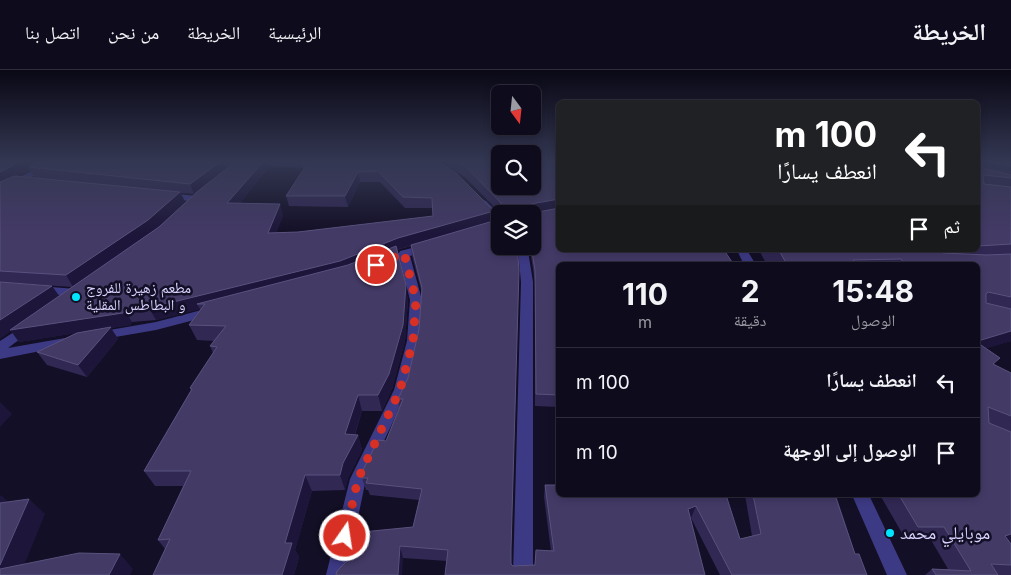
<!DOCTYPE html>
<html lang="ar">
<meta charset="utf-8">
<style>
:root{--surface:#0e0b1c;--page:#171425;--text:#f1f3f6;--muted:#9b9ba3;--line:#2e2b3b}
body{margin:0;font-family:Inter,"Noto Naskh Arabic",sans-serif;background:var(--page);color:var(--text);direction:rtl;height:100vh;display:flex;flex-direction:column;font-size:19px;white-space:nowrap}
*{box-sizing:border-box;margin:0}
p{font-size:16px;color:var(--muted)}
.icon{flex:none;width:28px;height:28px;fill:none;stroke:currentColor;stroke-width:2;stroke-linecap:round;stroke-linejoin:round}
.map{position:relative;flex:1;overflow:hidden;direction:ltr}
.drawer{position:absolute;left:556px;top:192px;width:424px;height:235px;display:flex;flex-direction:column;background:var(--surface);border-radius:8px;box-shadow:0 2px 8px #0003,0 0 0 1px var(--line);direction:rtl}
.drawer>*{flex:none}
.banner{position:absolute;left:556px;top:30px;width:424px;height:152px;border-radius:8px;box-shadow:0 2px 8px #0003,0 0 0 1px var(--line);direction:rtl;background:#202124;color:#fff;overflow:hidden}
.needle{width:32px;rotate:165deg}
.buttons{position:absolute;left:491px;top:15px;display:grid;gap:10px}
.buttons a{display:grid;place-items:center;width:50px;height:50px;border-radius:8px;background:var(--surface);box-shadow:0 2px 8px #0003,0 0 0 1px var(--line);font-size:25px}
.pin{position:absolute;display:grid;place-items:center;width:42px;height:42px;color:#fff;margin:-21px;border:2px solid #fff;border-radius:50%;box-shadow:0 1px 5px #0007}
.me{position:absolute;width:55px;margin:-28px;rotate:13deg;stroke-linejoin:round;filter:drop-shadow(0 0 4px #0008)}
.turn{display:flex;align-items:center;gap:18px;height:105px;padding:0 20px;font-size:22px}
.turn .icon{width:65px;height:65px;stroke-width:2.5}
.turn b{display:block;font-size:35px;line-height:42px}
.then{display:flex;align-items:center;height:48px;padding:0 20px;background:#0003;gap:10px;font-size:19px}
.eta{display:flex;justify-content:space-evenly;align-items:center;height:85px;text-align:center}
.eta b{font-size:30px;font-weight:700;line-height:35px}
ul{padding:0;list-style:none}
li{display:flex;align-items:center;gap:15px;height:70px;padding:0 20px;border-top:1px solid var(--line)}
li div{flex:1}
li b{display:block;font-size:19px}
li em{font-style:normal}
header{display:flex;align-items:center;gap:30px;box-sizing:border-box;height:70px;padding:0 25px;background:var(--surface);border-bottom:1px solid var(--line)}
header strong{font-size:24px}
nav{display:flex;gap:28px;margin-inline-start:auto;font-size:18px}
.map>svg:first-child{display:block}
</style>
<header>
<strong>الخريطة</strong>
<nav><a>الرئيسية</a><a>الخريطة</a><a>من نحن</a><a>اتصل بنا</a></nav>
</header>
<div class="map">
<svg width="1011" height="505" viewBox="0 0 1011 505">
<rect width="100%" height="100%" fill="#130f26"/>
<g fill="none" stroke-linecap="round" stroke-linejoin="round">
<!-- minor -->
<g fill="#3d3a85" fill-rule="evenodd">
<polygon points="48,92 58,92 0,125 0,118"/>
<polygon points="167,123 197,126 202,129 197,132 164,128 164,124"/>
<polygon points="483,130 486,131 500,145 500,154 497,153 480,135 480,131"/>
<polygon points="428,174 432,175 433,177 432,179 410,186 422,230 419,271 408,320 366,409 346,505 326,505 350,409 394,320 407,271 410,230 400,190 383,195 378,192 379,190 399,183 400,181"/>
<polygon points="514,176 525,176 528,181 533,212 533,505 513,505 521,212 518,181"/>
<polygon points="737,180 747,180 756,195 744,195"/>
<polygon points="39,216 76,219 82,223 76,227 35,223 33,220"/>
<polygon points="213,237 217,238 219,241 217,244 156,260 98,270 92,266 98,262 156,252"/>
<polygon points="28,253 34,257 32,260 8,278 71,267 76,268 77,271 76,274 71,275 0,289 0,271"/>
<polygon points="852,425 869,425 907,505 887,505"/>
</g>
</g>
<!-- wall -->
<g fill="#312854" fill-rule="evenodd">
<path d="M0,92H439L494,141L511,494L513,496L535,495L536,480L551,481L544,427L545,415H557L559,373L726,425L740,469L752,466L745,425H836L855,484L867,505H720L691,448H690L705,505H446L447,491L403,488L336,505L413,457L419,430L370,425L368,420H366L362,408L386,371L399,336L398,329L408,308L419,259L422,223L412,186L411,176L397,180L408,230L405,271L392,319L382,341H362L355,365H358L362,380L348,408L345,420L312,421L295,480L299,487L294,505H153L165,479L158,470L183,416H155L144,401L191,320L190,318L213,283L210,276L214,271L197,270L189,255L200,240V239L156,250L132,252L130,255L111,258L118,269L87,307L47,295L37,282L76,263L19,272L11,261L52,216L59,226L72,217L0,212ZM270,96L303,98L304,100L286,126L289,136L348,137L360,112H380L405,138H432L433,146L298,162L276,163L283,145L240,133ZM30,100L35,108L18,106ZM181,123L195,124L157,159L185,132Z"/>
<polygon points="446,92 500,92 559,180 559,337 535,336 535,212 530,180 527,176 532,176 532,144 501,144 465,107 449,97"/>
<polygon points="978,92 1011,92 1011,271 986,278 995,295 1011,303 1011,472 1010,472 1011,474 1011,505 925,505 932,499 948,499 931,470 906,470 880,425 978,425 978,195 767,195 759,180 978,180"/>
</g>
<!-- shaded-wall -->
<g fill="#1d163a">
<polygon points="19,92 44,92 29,97 30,100 0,116 0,102"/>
<polygon points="220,92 237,92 194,124 190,114"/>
<polygon points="263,92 269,92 270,96 231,144 227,133"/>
<polygon points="358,102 360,112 348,137 345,126"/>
<polygon points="180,122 185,132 154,162 73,217 66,205"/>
<polygon points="559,129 559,139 530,144 531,134"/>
<polygon points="280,134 283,145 272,174 268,163"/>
<polygon points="494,141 494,152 399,179 342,202 205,234 197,234 200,239 156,250 149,238"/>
<polygon points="945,180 949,180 943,190 944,181"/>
<polygon points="406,215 408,230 405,271 392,319 382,341 378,325"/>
<polygon points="52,216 60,227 125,240 132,252 130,255 111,258 118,269 87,307 78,295 109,258 19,272 11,261 0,269 0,250"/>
<polygon points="1011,261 1011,271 978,281 978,271"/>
<polygon points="358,325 362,341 350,379 345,364"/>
<polygon points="0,332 12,344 0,357"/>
<polygon points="358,365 362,380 348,408 345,420 340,405 343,393"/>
<polygon points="305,405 312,421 295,480 299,487 294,505 282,505 285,473"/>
<polygon points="1,425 17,440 0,440 0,427"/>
<polygon points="29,429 45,444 20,505 0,500 0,495"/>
<polygon points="696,436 691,448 683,451 688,439"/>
<polygon points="1011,464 1011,472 990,478 1005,466"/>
<polygon points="400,476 403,488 402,505 398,505"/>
<polygon points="120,484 133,499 130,505 109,505"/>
</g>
<!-- building -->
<g fill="#433a66" stroke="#5a527e">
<polygon points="0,92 19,92 0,102"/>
<polygon points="38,92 220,92 190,114 29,97"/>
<polygon points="235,92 263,92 227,133 280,134 268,163 298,162 433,146 432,128 403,127 378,101 358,102 345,126 286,126 307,94 302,95 304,92 439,92 456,103 494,141 398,168 340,191 149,238 125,240 123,243 10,260 159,157 197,122"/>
<polygon points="457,92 500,92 500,116 532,116 532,92 559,92 559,129 531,134 530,141 533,143 559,138 559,180 724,180 734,195 559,195 559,325 536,324 535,200 531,176 532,176 532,144 502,144 501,133 465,96"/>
<polygon points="978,92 983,92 983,98 1011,105 1011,108 985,105 983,106 984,114 1011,117 1011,174 978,176"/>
<polygon points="993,92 1011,92 1011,96"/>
<polygon points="15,106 180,122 148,150 66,205 0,201 0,112"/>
<polygon points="500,149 500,176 517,176 519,200 511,479 511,494 513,496 535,495 536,480 554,481 545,415 557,415 559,374 559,425 726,425 740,469 761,464 753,425 835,425 855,484 859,484 867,505 732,505 696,436 688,439 705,505 445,505 448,480 400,476 398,505 336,505 337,501 349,489 352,463 413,457 422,419 366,413 368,408 362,408 364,398 378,370 386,371 403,329 398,329 408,308 419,259 422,218 411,175"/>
<polygon points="396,176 406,215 403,255 389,304 378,325 358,325 345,364 358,365 343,393 340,405 305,405 285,473 292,473 282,505 153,505 170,469 158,470 191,401 144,401 192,319 190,318 217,277 210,276 226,256 189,255 205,234 197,234 348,195"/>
<polygon points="770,180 945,180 944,181 943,183 987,185 1011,184 1011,227 988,222 986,224 986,233 1011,239 1011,261 978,271 978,195 905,195 901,189 853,190 856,195 787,195 780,182 772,182"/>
<polygon points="0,212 52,216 0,250"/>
<polygon points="111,257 78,295 37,282 77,263"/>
<polygon points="978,273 1000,288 993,294 1011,303 1011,346 988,337 989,353 1011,362 1011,464 1005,466 1011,474 1011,495 991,494 998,505 936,505 932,499 971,501 944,457 918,457 899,425 978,425"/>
<polygon points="29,429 0,495 0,433"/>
<polygon points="79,483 120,484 109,505 0,505 0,499"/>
</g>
<!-- sky -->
<linearGradient id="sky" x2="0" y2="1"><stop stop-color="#0a0815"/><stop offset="0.56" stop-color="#333752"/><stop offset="1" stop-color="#333752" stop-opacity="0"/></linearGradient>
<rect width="1011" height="163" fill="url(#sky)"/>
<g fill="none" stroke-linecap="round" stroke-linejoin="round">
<!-- route -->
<polyline stroke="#d93025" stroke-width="9" stroke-dasharray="0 16.2" points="345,466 358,409 400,320 413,271 416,230 404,183 376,195"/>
</g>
<!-- markers -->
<g fill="#00e5ff" stroke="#130f26" stroke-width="2">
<circle cx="76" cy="227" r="5"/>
<circle cx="890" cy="463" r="5"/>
</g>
<g text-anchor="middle" stroke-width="5" stroke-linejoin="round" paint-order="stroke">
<!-- poi labels -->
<g font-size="15" fill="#d9d4ff" stroke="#130f26" text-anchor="start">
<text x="86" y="223">مطعم زهيرة للفروج<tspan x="86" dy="17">و البطاطس المقلية</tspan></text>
</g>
<!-- near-poi labels -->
<g font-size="18" fill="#d9d4ff" stroke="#130f26" text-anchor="start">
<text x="900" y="469">موبايلي محمد</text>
</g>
</g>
</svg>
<div class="buttons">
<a><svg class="needle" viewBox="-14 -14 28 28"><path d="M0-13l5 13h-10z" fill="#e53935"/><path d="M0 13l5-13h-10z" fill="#9b9ba3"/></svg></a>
<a><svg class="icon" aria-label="search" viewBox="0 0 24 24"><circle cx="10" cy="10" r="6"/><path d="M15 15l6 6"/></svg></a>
<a><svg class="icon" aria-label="layers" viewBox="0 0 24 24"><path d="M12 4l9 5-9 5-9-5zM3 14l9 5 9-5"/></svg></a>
</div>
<div class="pin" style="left:376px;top:195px;background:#d93025"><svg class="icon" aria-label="arrive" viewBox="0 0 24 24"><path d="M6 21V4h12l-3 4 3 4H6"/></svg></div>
<svg class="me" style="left:345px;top:466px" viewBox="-20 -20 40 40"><circle r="17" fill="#d93025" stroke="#fff" stroke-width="3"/><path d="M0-11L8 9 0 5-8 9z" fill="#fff"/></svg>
<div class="banner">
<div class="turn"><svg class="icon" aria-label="left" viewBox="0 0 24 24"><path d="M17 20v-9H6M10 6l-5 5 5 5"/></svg><div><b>100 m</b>انعطف يسارًا</div></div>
<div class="then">ثم<svg class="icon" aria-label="arrive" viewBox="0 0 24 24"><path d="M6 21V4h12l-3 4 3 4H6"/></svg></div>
</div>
<section class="drawer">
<div class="eta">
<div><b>15:48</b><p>الوصول</p></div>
<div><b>2</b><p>دقيقة</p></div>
<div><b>110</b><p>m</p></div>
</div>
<ul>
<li><svg class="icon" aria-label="left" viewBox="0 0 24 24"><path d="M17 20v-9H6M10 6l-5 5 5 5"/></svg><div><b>انعطف يسارًا</b></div><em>100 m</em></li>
<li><svg class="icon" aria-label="arrive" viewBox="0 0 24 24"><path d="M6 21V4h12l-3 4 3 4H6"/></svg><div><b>الوصول إلى الوجهة</b></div><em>10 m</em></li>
</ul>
</section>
</div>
